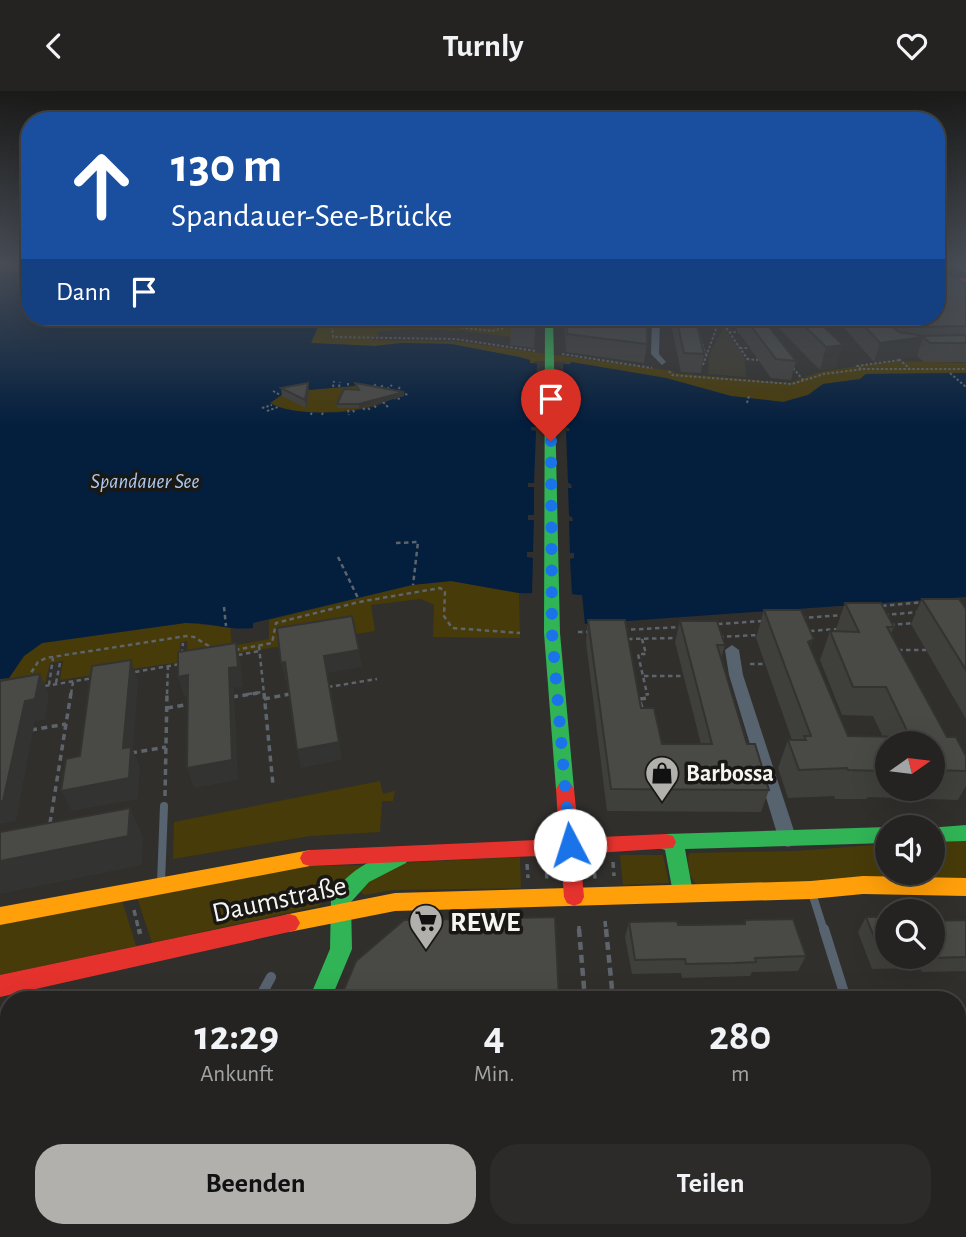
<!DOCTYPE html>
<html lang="de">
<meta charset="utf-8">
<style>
:root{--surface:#242321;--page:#2c2b2a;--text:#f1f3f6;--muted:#a3a4a5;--line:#41403f;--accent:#b1b0ac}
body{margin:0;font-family:"Alegreya Sans",sans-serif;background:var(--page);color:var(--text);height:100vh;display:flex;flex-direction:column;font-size:26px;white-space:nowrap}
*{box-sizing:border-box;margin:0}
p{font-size:23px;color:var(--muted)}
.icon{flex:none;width:38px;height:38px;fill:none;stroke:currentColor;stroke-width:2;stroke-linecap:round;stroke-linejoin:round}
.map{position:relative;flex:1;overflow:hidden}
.panel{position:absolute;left:0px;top:900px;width:966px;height:247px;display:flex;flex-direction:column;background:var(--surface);border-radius:28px 28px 0 0;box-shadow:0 7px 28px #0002,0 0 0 2px var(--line)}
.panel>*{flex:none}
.top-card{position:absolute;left:21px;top:21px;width:924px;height:214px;border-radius:28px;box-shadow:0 7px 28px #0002,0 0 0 2px var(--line);background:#1a4fa0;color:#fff;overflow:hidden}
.needle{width:46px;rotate:76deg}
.tools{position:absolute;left:875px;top:640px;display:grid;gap:14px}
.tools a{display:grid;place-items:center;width:70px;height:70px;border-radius:50%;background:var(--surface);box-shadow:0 7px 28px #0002,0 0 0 2px var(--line);font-size:35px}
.pin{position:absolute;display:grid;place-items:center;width:60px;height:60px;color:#fff;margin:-72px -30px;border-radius:50% 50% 50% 0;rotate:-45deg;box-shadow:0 0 7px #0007}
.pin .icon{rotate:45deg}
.me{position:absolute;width:77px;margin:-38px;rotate:355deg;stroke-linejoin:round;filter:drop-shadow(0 0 5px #0008)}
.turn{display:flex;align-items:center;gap:24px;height:147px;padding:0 35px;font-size:32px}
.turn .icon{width:91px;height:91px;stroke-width:2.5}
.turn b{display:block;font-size:49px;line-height:60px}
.then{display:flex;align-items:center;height:66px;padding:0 35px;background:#0003;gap:14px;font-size:26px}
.eta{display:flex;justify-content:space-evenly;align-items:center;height:119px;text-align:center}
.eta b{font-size:42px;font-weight:700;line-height:49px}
.primary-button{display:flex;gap:14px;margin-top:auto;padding:14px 35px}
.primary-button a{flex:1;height:80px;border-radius:28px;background:var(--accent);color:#111;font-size:28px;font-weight:700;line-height:80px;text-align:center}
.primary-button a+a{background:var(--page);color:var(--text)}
header{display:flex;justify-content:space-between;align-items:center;height:91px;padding:0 35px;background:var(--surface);font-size:32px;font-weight:700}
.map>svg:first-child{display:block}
</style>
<header><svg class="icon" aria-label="back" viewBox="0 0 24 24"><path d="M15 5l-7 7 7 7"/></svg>Turnly<svg class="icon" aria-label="heart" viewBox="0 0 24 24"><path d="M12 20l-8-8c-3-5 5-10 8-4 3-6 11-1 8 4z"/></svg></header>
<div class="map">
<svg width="966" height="1146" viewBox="0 0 966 1146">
<rect width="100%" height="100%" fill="#302f2c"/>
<!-- built -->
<polygon fill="#3b392d" points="724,236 745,268 746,286 708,283 709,264"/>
<!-- green -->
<g fill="#473b09">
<polygon points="322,226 516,226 511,246 463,240 409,238 377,241 379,245 370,246 372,249 454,250 673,280 675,282 789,292 819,281 892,270 966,272 966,282 866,283 860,288 823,293 808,304 783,311 731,305 666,287 571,271 570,274 529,272 530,269 519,266 451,253 402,252 375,255 311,252"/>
<path d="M365,294L387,298L397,303C373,322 296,329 269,311L286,301Z"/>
<polygon points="451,490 519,502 520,547 433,546 434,514 421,508 371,514 375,540 188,570 187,550 180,552 180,571 60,589 63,570 50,572 45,592 0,599 0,588 9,587 24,565 42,552 185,532 230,536 232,555 269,548 269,529 412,494"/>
<polygon points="380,690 383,703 395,700 393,710 382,710 380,741 310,745 173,768 174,731"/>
<polygon points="966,750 966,787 696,793 689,783 688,765 690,762 795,760 887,753 887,782 933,782 933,751"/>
<polygon points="620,764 663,764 669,792 623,794"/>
<polygon points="520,766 521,797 393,799 365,804 360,801 361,795 398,772"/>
<polygon points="367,774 328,803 319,815 152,852 137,806 305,775"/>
<polygon points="122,809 136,855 0,884 0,834"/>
<polygon points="957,1026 966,1026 966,1146 738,1146 737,1138 957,1138"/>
</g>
<!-- water -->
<path fill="#041f3e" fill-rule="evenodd" d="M30,180V226H322L311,252L375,255L402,252L451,253L519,266L530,269V272L570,273L571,271L666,287L731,305L783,311L808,304L823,293L860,288L866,283L966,282V506L585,533L582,504L519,502L451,490L412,494L253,532V537C231,540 209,531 185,532L42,552L24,565L9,587L0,588V181ZM365,294L387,298L393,307C370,324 294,327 270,312L286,301Z"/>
<!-- pier -->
<polygon fill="#302f2c" points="533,270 566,271 563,273 564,290 567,293 564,294 565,312 568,315 565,316 566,336 569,337 570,340 566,340 568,392 571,393 572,397 568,397 569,425 572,426 573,430 569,430 570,462 574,462 574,467 570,468 572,503 577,504 577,507 526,506 527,503 532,502 533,467 527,466 527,461 533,461 534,429 528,429 528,424 534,424 534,396 528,396 528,392 534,392 536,340 531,339 531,336 536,336 536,316 532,315 532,312 536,312 536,294 532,293 532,290 536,290 537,273"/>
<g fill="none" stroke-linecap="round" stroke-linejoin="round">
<!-- path-far3 -->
<g stroke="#5d646b" stroke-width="2" stroke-dasharray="2.5 2" stroke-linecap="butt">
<polyline points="0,174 30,174"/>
<polyline points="331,226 333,246 455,248 536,260"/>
<polyline points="461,226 458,236 491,240 504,237 506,226"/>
<polyline points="719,226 748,269"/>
<polyline points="722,230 731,230"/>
<polyline points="697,236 705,263 701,263"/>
<polyline points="729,241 739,241"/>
<polyline points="740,257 749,257"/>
<polyline points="562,263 652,277"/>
<polyline points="747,268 758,269"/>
<polyline points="899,268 910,278"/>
<polyline points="703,274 720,227"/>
<polyline points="793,277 804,290"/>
<polyline points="861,278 857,275 900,269"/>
<polyline points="669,280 672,284 792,293 824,283 864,278 966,278"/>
<polyline points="950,282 966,296"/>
<polyline points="348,292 348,295"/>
<polyline points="374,295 377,292"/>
<polyline points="333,296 334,290"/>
<polyline points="339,296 340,291"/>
<polyline points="381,296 384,293"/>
<polyline points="400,296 397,300 408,304"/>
<polyline points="387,298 392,294"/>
<polyline points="273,300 280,304"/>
<polyline points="393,307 401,308"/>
<polyline points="383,311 388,316"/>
<polyline points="747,312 749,305"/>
<polyline points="374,315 378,317"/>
<polyline points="262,317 272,314"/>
<polyline points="363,317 366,320"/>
<polyline points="368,317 370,319"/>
<polyline points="348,319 349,324"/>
<polyline points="353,319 355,323"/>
<polyline points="267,320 278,316"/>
<polyline points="311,324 312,320"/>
<polyline points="322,324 323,321"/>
</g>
<!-- path-far2 -->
<g stroke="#5d646b" stroke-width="2.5" stroke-dasharray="4.5 3.5" stroke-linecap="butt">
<polyline points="396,452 418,451 413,494"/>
<polyline points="338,466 358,507"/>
<polyline points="882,515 924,511"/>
<polyline points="224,516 226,535"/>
<polyline points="884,524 919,521"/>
<polyline points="801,527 844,524"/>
<polyline points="718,533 763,530"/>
<polyline points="890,534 915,532"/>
<polyline points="623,539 680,536"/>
<polyline points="810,540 838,538"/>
<polyline points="578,541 589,541"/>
<polyline points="719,546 758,544"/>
<polyline points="628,548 677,547"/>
<polyline points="642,548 646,563 638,563 647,603"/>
<polyline points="259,555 264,603"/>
<polyline points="235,559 272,552 276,532 359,511 440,497 445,500 444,525 452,537 520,542"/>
<polyline points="898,559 926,559"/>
<polyline points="182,563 183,552"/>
<polyline points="238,564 260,560"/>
<polyline points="750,573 768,573"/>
<polyline points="135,581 180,573"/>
<polyline points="644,585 686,585"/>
<polyline points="27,588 38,571 46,567 186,545 194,546 212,557"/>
<polyline points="56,592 60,572"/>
<polyline points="49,594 53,567"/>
<polyline points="45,595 93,587"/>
<polyline points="328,596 377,588"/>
<polyline points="71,603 73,591"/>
<polyline points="167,603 168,575"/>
<polyline points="248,603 263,601"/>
</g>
<!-- path-far1 -->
<g stroke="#5d646b" stroke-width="3.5" stroke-dasharray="6 4.5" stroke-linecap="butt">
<polyline points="264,602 273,694"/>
<polyline points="232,606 258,602"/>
<polyline points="264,608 290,603"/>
<polyline points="167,617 191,613"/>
<polyline points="642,617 639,608 648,607 647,602"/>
<polyline points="31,639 66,633"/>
<polyline points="131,662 166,656"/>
<polyline points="165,705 167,602"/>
<polyline points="898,730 919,730"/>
<polyline points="50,732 71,602"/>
<polyline points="546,771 547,789"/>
<polyline points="594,771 595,789"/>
<polyline points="613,771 614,785"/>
<polyline points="527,773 528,787"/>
<polyline points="134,819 139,840"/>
<polyline points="605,830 606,840"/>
<polyline points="579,835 579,840"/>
</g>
<!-- path -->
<g stroke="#5d646b" stroke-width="4.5" stroke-dasharray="8 5" stroke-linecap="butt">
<polyline points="139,838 140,843"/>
<polyline points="579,838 585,908"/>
<polyline points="606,838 613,908"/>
<polyline points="957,1040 966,1040"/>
<polyline points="846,1138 860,1146"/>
<polyline points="920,1138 923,1146"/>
<polyline points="320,1146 321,1138"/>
</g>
<!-- lane-far2 -->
<polyline stroke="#586370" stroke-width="3.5" points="956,173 966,180"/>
<!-- lane-far1 -->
<g stroke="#586370" stroke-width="8">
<polyline points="161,791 164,715"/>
<polyline points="812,802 824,840"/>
</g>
<!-- lane -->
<g stroke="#586370" stroke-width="10">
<polyline points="824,838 846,908"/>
<polyline points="259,908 271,886"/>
</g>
<!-- street -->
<g fill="#586370" fill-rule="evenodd">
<polygon points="652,226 660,226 659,263 666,271 662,274 651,263"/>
<polygon points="732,554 739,559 743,584 797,749 794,754 788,756 782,754 779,749 729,584 725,559"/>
<polygon points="597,1138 621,1138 622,1146 598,1146"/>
</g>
<!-- fast -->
<g fill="#30b455" fill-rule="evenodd">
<polygon points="545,226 553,226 560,542 574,698 571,703 565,705 559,703 556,698 544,542"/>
<polygon points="966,734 966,750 933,751 933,737 928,737"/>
<polygon points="887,736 887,752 685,758 693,802 690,808 683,811 676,808 673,802 665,759 659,757 656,751 659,745 666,743"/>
<path d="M399,758L406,760L409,766L406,772L369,791L351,811L352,858L331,908H309L330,858L331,808C343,782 373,767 399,758Z"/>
</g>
<!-- slow -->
<g fill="#ff9f0a" fill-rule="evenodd">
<polygon points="310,759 317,761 320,767 317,773 310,775 0,834 0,816"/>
<polygon points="863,785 966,787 966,805 863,803 811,808 395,820 289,841 282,839 278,832 282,825 289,823 395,802 811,790"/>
</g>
<!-- jam -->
<g fill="#e5322d" fill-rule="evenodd">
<polygon points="966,187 966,191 936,193 936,189"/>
<polygon points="565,691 571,693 574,698 579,747 666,743 673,745 676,751 673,757 580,763 584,806 581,812 574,815 567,812 564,806 561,764 310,775 303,773 300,767 303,761 310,759 559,748 556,698 559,693"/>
<polygon points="289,823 296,825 300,832 296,839 289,841 0,906 0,884"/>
<polygon points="208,1138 236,1138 232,1146 204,1146"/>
</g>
</g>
<!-- wall -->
<g fill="#3f3f3c" fill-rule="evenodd">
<polygon points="966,194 966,271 924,271 917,265 874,271 835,226 936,226"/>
<polygon points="536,226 534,257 510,254 511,231"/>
<polygon points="564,226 650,226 649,233 647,233 647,253 644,272 566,261"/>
<polygon points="661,226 695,226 704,263 701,282 681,281 671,233 662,233"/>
<polygon points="728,226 761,226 796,270 791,289 771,287"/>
<polygon points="768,226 813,226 836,277 820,279"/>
<polygon points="355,292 404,301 404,305 359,317 337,317 337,313 357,299"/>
<polygon points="281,297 309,300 306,317 282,305"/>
<polygon points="922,508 966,518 966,628 911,533"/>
<path d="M845,512L894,536L891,543L947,646L966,665V695L958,709L868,706L866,708H835L834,705L788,707L778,677L788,649H792L756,547L764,519L811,557L848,645L883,646L873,625L842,624L820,569L830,540L835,541ZM887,653H933V698H887Z"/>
<polygon points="588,529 662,653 701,653 675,551 680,530 725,554 721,567 747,653 769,699 761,721 607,720 586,551"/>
<polygon points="866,826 887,826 887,866 933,866 966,829 966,880 922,881 920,877 872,878 858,841"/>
<polygon points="745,829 806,865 798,880 752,881 750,885 682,887 681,882 632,883 625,846 629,831 678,834 743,833"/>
<rect x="957" y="928" width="9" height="83"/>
<polygon points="654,1138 714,1138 715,1146 655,1146"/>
</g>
<!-- shaded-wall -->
<g fill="#333331">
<polygon points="923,246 917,265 874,271 880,252"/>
<polygon points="843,254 836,277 820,279 826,256"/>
<polygon points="308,292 309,300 306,317 305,309"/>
<polygon points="404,301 404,305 359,317 359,313"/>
<polygon points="814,548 804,576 808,551"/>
<polygon points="236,552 241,572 243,596 234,597 238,689 194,697 187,677 229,577"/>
<polygon points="359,559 362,576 327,582 324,565"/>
<polygon points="131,569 138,589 133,659 140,676 138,708 72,720 61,700 123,657"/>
<polygon points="285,571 289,589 285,589 281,572"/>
<polygon points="40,583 49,603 45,629 35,630 16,730 0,733 0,711 25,610"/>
<polygon points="188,584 195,604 184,606 178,586"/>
<polygon points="339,651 342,669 301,677 297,659"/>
<polygon points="130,717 143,746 142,774 0,803 0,770"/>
<polygon points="9,1123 9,1138 26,1138 21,1146 0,1146 0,1138"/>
</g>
<!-- building -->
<g fill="#494946" stroke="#333331" stroke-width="2">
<polygon points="936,179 946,180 966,194 966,235 923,236 908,233 899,226 936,226"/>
<polygon points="513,226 536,226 535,235 511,231"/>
<polygon points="566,226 647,226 647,253 567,243"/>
<polygon points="676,226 695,226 704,263 684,262"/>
<polygon points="744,226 761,226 796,270 776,268"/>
<polygon points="795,226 813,226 843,254 826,256"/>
<polygon points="856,226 881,226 899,241 923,245 966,244 966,252 930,252 923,246 880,252"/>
<polygon points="308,292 305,309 281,297"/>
<polygon points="355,292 404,301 359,313 337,313 344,298 359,299"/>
<polygon points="922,508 959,508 966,518 966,579"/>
<polygon points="845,512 881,512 894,536 887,536 947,646 956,646 966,665 966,680 933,679 933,653 887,653 887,677 879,677 880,680 848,679 847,677 799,679 788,649 806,649 804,645 811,645 764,519 801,519 814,548 808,551 848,645 910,646 886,596 853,596 830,540 859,541"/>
<polygon points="352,525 359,559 324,565 339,651 297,659 285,571 281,572 277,537"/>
<polygon points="588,529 625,529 641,617 654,617 662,653 712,653 680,530 717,530 725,554 717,554 747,653 755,653 769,699 611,698"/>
<polygon points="236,552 238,576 229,577 232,669 187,677 188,584 178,586 178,561"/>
<polygon points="131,569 123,657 131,656 129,687 61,700 66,668 80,665 92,575"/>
<polygon points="40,583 35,608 25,610 3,710 0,711 0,590"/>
<polygon points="130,717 128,745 0,770 0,741"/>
<polygon points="555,826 559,908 340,908 356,870 404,829"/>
<polygon points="866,826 887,826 887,863 881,863"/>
<polygon points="793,828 806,865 755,867 756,871 734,872 686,873 685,868 635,869 629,831 677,830 678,834 695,834 745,833 745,829"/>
<polygon points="966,829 966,866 932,867 933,830"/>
<rect x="957" y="928" width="9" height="70"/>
<polygon points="9,993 9,1123 0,1138 0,1007"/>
<polygon points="661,1138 714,1138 715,1146 662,1146"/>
</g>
<!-- sky -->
<linearGradient id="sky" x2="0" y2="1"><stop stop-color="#1a1a18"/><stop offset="0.52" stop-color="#484d56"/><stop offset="1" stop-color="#484d56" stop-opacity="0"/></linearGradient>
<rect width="966" height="333" fill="url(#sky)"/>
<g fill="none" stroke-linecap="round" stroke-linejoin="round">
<!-- route -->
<polyline stroke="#1a73e8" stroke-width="12" stroke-dasharray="0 21.6" points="551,350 552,542 570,754"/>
</g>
<!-- icons -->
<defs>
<g id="shop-pin" transform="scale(1.75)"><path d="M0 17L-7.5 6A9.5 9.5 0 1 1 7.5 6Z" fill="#b1b0ac" stroke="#191815"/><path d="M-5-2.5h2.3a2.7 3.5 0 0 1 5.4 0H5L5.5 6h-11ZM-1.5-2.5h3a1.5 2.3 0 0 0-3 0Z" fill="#111"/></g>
<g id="supermarket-pin" transform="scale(1.75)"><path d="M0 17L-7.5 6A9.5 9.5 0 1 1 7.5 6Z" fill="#b1b0ac" stroke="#191815"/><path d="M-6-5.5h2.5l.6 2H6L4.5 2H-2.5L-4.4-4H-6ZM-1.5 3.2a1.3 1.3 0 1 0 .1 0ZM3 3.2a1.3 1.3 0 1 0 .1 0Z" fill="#111"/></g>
</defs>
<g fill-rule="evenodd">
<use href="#shop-pin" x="662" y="682"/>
<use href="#supermarket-pin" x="426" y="830"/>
</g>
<g text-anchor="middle" stroke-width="7" stroke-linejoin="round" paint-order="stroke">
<!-- far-water labels -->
<g font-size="21" font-style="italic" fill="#abc9ee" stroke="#191815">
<text x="145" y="397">Spandauer See</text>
</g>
<!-- poi labels -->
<g font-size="24" font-weight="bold" fill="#f6f5f1" stroke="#191815" text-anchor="start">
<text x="686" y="690">Barbossa</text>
</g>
<!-- near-street labels -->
<g font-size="28" fill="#f6f5f1" stroke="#191815">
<text transform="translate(279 807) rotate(-12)" y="10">Daumstraße</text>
</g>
<!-- near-poi labels -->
<g font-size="28" font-weight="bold" fill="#f6f5f1" stroke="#191815" text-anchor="start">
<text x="450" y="840">REWE</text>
</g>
</g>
</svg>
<div class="tools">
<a><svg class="needle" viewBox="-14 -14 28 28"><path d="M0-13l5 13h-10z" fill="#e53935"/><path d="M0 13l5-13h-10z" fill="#a3a4a5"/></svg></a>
<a><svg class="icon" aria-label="sound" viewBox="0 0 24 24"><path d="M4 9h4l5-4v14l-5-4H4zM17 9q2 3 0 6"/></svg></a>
<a><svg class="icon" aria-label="search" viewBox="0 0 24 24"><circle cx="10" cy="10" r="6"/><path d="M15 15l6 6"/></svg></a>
</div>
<div class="pin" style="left:551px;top:350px;background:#d93025"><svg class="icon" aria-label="arrive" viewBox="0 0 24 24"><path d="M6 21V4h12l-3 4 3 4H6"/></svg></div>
<svg class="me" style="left:570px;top:754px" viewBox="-20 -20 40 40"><circle r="19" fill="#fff"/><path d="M0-13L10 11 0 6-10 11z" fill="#1a73e8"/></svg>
<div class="top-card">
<div class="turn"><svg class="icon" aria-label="ahead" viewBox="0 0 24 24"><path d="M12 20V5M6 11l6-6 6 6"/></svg><div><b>130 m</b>Spandauer-See-Brücke</div></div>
<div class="then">Dann<svg class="icon" aria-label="arrive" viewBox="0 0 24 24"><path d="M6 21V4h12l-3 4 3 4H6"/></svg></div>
</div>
<section class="panel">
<div class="eta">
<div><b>12:29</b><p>Ankunft</p></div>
<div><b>4</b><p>Min.</p></div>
<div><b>280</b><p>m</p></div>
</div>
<div class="primary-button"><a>Beenden</a><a>Teilen</a></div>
</section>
</div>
